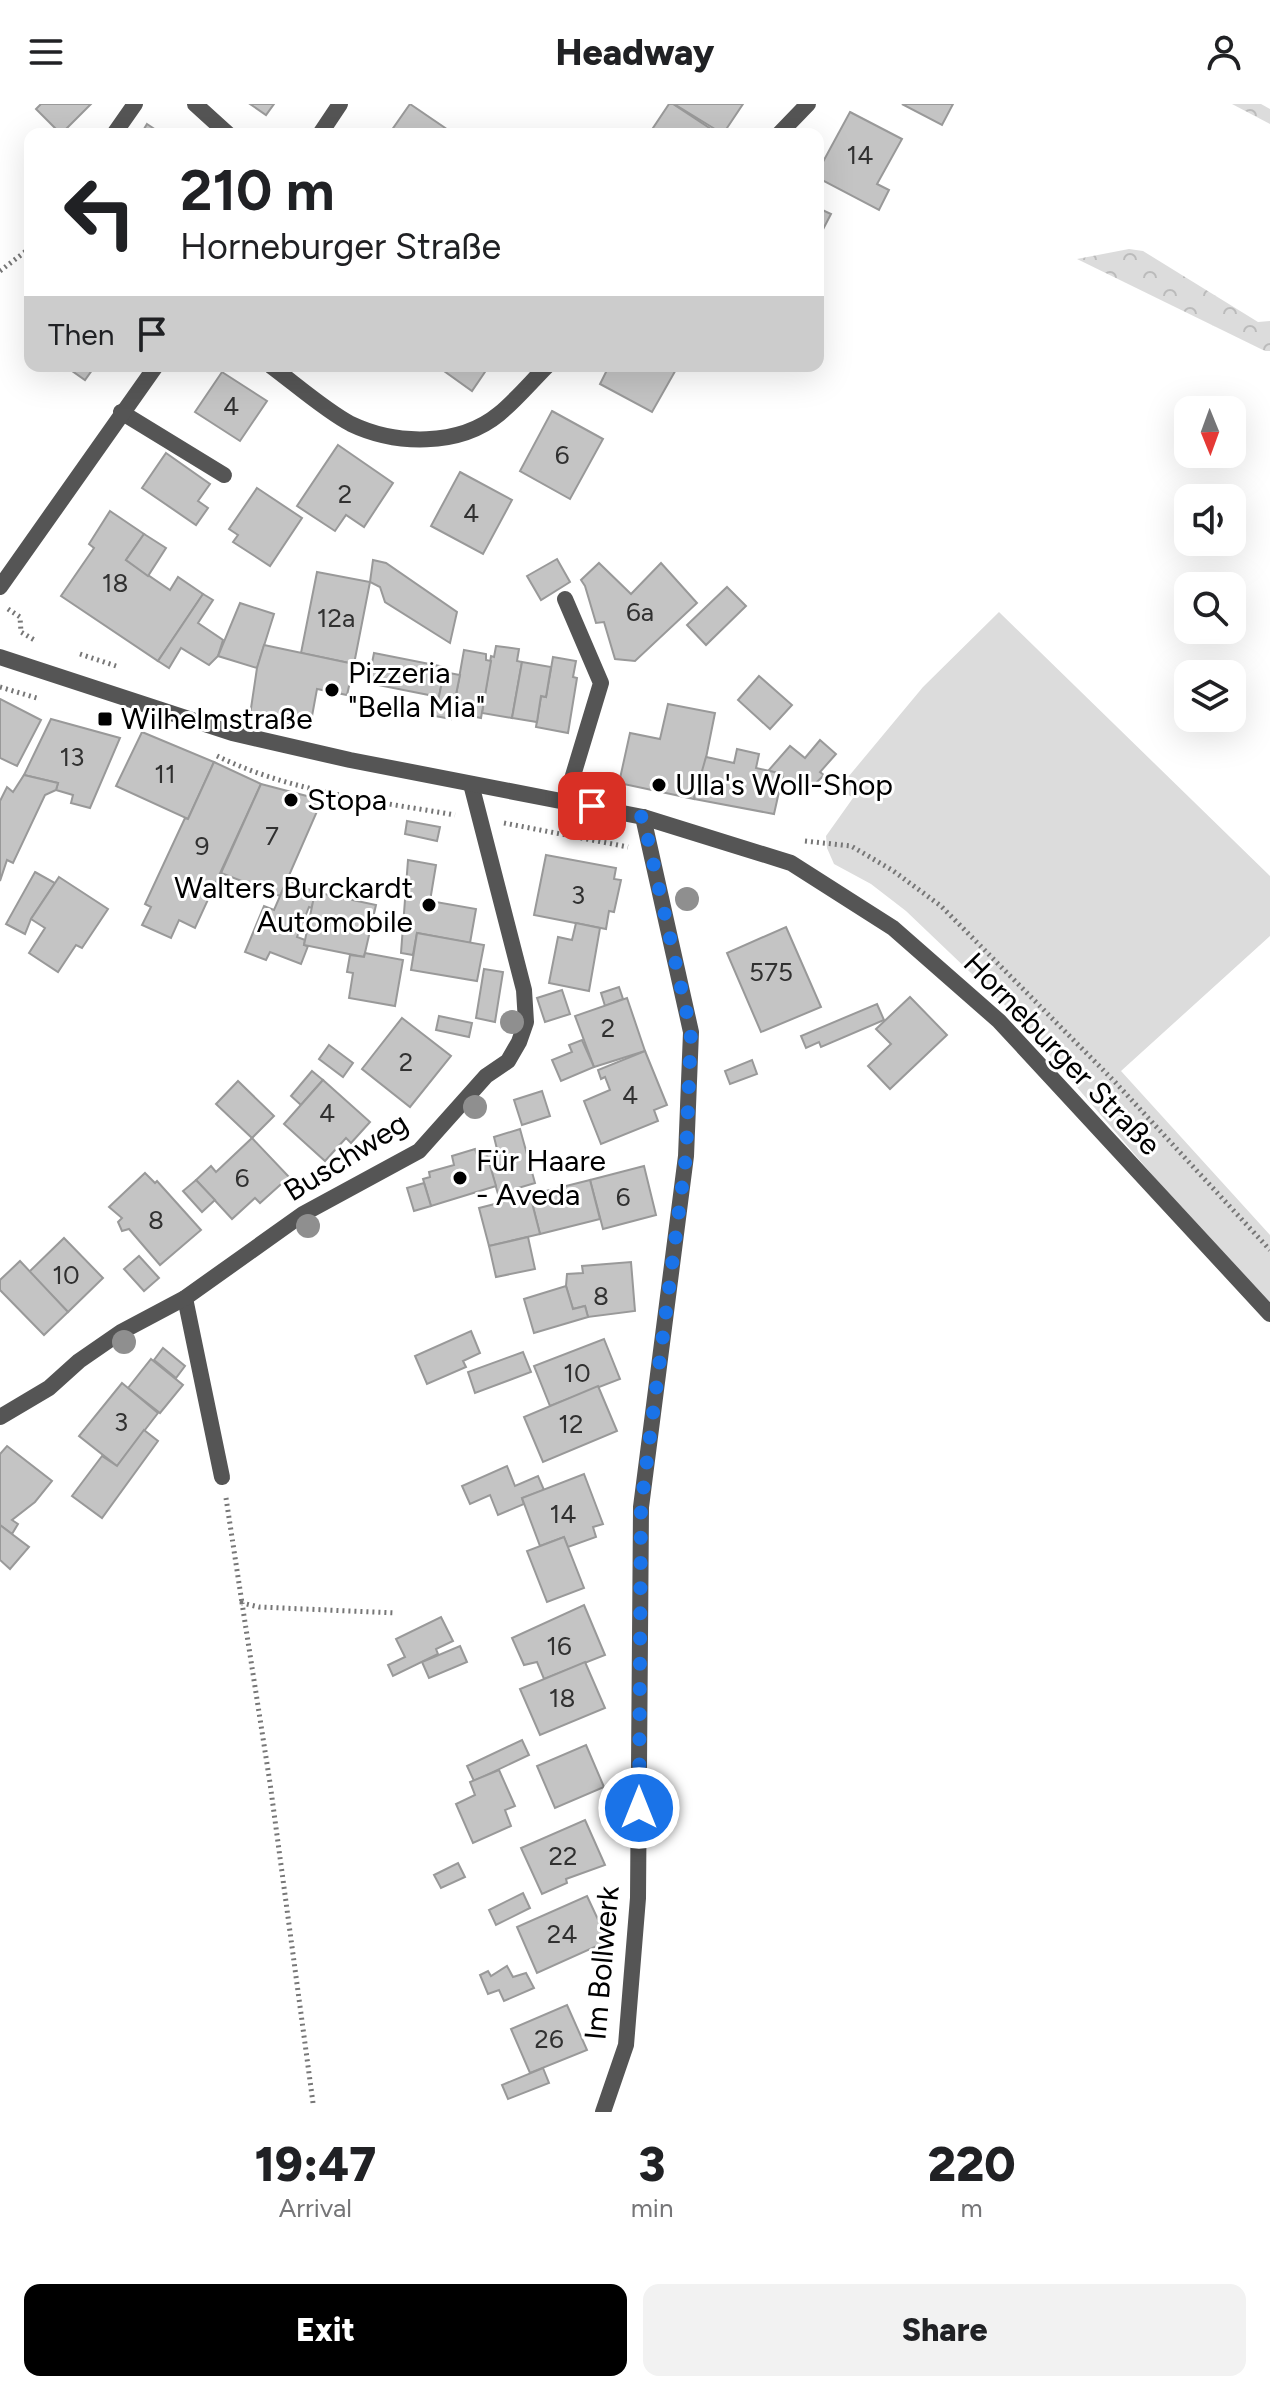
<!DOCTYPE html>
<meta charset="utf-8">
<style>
:root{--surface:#fff;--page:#f2f2f2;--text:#202124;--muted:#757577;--accent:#000}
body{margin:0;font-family:Figtree,sans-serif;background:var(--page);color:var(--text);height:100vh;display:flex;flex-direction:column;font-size:30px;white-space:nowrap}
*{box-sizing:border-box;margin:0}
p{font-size:26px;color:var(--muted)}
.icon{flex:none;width:44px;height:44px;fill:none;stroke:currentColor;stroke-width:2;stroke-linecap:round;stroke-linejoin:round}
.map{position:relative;height:2008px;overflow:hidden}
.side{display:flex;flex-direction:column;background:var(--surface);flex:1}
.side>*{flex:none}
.guide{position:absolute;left:24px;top:24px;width:800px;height:244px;border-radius:16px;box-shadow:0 8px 32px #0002;background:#fff;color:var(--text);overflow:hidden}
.needle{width:52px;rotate:179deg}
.controls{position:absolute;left:1174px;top:292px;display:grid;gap:16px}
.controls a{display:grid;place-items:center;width:72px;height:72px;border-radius:16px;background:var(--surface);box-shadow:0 8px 32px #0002;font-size:40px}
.pin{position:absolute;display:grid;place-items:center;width:68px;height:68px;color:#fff;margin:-34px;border-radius:16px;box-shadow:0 4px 12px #0006}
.me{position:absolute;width:88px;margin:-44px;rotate:0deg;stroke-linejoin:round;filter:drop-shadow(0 0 6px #0008)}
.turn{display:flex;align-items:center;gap:28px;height:168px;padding:0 24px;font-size:36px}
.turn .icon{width:104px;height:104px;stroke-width:2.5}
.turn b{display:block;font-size:56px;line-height:68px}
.then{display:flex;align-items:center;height:76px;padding:0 24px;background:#0003;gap:16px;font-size:30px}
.eta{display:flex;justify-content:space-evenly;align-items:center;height:136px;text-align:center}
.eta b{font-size:48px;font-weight:800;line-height:56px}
.primary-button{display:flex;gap:16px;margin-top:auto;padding:16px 24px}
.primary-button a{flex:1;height:92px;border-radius:16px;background:var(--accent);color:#fff;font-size:32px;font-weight:800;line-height:92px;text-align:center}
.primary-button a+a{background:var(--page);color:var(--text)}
header{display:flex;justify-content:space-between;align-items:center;height:104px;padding:0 24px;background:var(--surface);font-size:36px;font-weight:800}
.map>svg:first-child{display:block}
</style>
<header><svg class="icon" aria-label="menu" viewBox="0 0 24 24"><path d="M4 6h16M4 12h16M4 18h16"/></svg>Headway<svg class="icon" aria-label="person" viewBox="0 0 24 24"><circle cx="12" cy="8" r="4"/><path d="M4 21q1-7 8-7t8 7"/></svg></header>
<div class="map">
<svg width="1270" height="2008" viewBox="0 0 1270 2008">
<defs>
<pattern id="forest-crowns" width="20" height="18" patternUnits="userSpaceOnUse" patternTransform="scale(2)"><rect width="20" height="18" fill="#dcdcdc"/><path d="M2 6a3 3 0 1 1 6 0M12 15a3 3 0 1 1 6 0" fill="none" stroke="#bbb"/></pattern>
</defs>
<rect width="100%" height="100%" fill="#fff"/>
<!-- grass -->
<polygon fill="#dcdcdc" points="999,508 1270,772 1270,832 1121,967 1270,1131 1270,1208 1015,911 906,807 871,780 834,760 827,744 826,732 853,694 839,684 923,583"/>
<!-- forest -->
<g fill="url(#forest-crowns)">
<polygon points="1232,0 1261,0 1270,5 1270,20"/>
<polygon points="1129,145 1143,147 1258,218 1270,217 1270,247 1265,247 1077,155"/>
</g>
<!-- building -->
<g fill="#c4c4c4" stroke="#999" stroke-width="2">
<polygon points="41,0 91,0 61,30 36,5"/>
<polygon points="250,0 274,0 266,11"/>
<polygon points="410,0 454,30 389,30"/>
<polygon points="669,0 673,0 714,27 713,30 649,30"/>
<polygon points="674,0 743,0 723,30"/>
<polygon points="902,0 953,0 942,21"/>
<polygon points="850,8 902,35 877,80 889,86 879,106 818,74 818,67"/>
<polygon points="147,20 162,30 141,30"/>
<polygon points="818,104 831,110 818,135"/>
<polygon points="65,262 95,262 85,276"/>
<polygon points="437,262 489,262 472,287"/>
<polygon points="609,262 678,262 652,308 600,280"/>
<polygon points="222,268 267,297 240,337 195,308"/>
<polygon points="552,307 603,335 570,395 520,367"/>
<polygon points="338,341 393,379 364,423 346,411 335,427 297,402"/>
<polygon points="166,349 210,380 198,397 208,404 196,421 142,384"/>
<polygon points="460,368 512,396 483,450 431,422"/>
<polygon points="257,384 302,414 270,462 233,438 238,431 229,425"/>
<polygon points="110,407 144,430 126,456 170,486 178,473 203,490 158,557 61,492 94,444 89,440"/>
<polygon points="144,430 166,444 148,472 126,456"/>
<polygon points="557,455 570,478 541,496 527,472"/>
<polygon points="373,456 386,459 457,508 450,539 385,498 380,483 370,478"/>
<polygon points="599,459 631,490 661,459 697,499 635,557 615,555 604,518 596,519 585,482 581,476"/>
<polygon points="317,468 370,478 354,560 301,549"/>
<polygon points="727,483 746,502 706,541 687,521"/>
<polygon points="203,490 213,496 198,519 223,536 218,552 209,561 181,544 169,564 158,557"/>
<polygon points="240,499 274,510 257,564 218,552"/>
<polygon points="264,541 354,560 347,591 317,585 310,623 250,611 257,564"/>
<polygon points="496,542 519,545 517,557 522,558 512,614 482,609 491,552 494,553"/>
<polygon points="464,546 486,550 486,556 491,557 481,614 453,608"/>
<polygon points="374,549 445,563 439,593 368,579"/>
<polygon points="553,553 576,557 573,573 577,574 568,629 536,623 541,592 546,593"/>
<polygon points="522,558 551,563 546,593 541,592 537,618 512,614"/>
<polygon points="444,568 460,571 451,615 435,612"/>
<polygon points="759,572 792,601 770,625 738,596"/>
<polygon points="0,595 41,616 17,662 0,654"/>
<polygon points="668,600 715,609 702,674 698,673 694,695 619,679 630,629 660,635"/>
<polygon points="51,615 120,634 90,704 71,699 73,691 56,686 58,679 24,671"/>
<polygon points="142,628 214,658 188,715 116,682"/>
<polygon points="820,636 836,650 820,668 824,671 804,691 782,674 783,670 768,667 790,642 805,654"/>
<polygon points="737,645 759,650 756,664 783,670 774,710 694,695 706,653 734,659"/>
<polygon points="214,658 261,680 195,824 179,816 171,834 142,821 151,803 145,800 185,714 188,715"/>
<polygon points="24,671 58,679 56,686 45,691 13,759 7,756 0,777 0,697 7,683 13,688"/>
<polygon points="261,680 322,696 280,792 221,769"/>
<polygon points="407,717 440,723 437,737 405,730"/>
<polygon points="546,751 616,764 614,775 621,776 614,808 609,807 606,825 534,811"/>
<polygon points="408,756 436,761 430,797 476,805 470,839 417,829 413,851 401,849"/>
<polygon points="35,768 55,779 31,815 25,830 6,820"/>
<polygon points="59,773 108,805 82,844 76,841 58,868 29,849 45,824 31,815"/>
<polygon points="287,776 315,788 312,804 309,803 297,833 305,836 304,841 308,842 301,860 270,848 266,856 245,848 264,802 274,806"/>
<polygon points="315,788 376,801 364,853 304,841"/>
<polygon points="576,819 600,824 589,887 549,879 558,833 572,836"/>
<polygon points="786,823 821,903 761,928 727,849"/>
<polygon points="417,829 484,841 477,877 411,866"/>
<polygon points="365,849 403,856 395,902 349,894 353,869 347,868 350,851 364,853"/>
<polygon points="484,865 503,868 495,918 476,914"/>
<polygon points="619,883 623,895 605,902 601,889"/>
<polygon points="562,886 570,910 545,918 537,894"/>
<polygon points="910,893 947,931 890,985 868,962 891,940 876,925"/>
<polygon points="627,894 645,947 594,963 575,912"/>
<polygon points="877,900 884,916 821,943 819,938 806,944 801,932"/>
<polygon points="439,912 472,919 469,933 436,926"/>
<polygon points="402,914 451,952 410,1003 362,965"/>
<polygon points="582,936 594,963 561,977 552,956 572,948 569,941"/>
<polygon points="329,941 353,959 343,973 319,955"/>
<polygon points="645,947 667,1001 654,1006 658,1017 601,1040 584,997 610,986 605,973 601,975 598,966"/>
<polygon points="752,956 757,970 730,980 725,967"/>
<polygon points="312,967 323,976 301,1001 291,992"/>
<polygon points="323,976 370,1018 351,1039 346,1034 325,1057 284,1020"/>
<polygon points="238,977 274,1012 252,1034 216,1000"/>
<polygon points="542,987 550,1012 522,1021 514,996"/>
<polygon points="520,1025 535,1079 498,1090 486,1048 497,1045 494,1033"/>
<polygon points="252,1034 289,1073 260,1099 255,1094 232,1115 196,1076 211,1062 216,1068"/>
<polygon points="475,1045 477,1051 486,1048 496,1082 431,1102 423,1075 430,1073 429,1068 454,1061 452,1052"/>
<polygon points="644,1062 656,1111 603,1125 590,1076"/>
<polygon points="145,1069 155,1079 157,1077 201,1126 160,1161 129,1125 122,1127 118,1118 122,1114 109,1103"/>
<polygon points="196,1076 215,1096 202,1108 183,1087"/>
<polygon points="590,1076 600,1115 540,1130 530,1091"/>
<polygon points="424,1079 431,1102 414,1107 407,1084"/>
<polygon points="530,1091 540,1130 489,1142 479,1104"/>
<polygon points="528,1133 535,1165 496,1173 489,1142"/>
<polygon points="64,1134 103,1174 68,1208 29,1168"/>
<polygon points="139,1152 159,1174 144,1187 124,1165"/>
<polygon points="20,1157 68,1208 44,1231 0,1186 0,1176"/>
<polygon points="631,1158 635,1207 588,1213 585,1202 573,1205 566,1182 567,1170 583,1169 582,1162"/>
<polygon points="566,1182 573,1205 585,1202 588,1213 534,1229 524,1195"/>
<polygon points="471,1227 480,1249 463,1257 466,1263 427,1280 415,1252"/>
<polygon points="604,1235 620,1275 550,1302 534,1262"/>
<polygon points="163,1244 185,1262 176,1274 154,1256"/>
<polygon points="523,1248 531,1268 475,1289 468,1268"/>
<polygon points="151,1255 183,1281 160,1309 128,1284"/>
<polygon points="122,1279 158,1309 117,1362 79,1332"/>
<polygon points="598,1282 617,1327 543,1358 524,1313"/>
<polygon points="144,1326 158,1337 102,1414 72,1392 102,1352 117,1362"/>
<polygon points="7,1342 52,1377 35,1398 12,1416 18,1420 12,1430 0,1421 0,1350"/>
<polygon points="507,1362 515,1382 538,1372 544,1386 522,1394 524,1400 498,1411 490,1391 470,1400 462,1382"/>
<polygon points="584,1370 603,1420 593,1423 596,1433 568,1443 564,1433 540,1442 522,1394"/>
<polygon points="0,1421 29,1443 10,1465 0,1456"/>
<polygon points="564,1433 584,1484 547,1498 527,1447"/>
<polygon points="584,1501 605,1551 544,1575 537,1558 524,1561 512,1534"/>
<polygon points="441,1513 453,1537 436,1545 438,1550 393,1572 388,1561 405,1553 396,1535"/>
<polygon points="460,1542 467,1558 429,1574 422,1558"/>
<polygon points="585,1558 605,1604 540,1631 520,1585"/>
<polygon points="522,1636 529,1651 474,1677 467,1662"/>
<polygon points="586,1641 604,1683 555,1704 537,1662"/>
<polygon points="499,1666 515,1702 505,1706 511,1722 473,1739 456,1700 475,1691 470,1678"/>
<polygon points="585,1716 605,1761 566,1775 567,1779 542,1790 521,1744"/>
<polygon points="458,1759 465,1773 441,1784 434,1771"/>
<polygon points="523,1789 530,1804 496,1821 489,1806"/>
<polygon points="587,1792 608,1837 537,1869 517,1823"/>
<polygon points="507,1862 513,1873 526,1869 534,1884 504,1897 499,1886 488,1890 480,1871 488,1867 491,1872"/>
<polygon points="567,1901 587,1946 530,1969 511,1925"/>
<polygon points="543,1964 549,1979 508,1995 502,1981"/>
</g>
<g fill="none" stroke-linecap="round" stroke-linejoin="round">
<!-- path -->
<g stroke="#777" stroke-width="5" stroke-dasharray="2 4" stroke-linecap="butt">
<polyline points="0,167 30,144"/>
<polyline points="8,505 20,513 21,528 36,537"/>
<polyline points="80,550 116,562"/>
<polyline points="0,583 40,595"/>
<path d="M217,652C291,688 375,697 455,711"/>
<polyline points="504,719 628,743"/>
<polyline points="805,737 851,742 892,766 941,802 1115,978 1270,1146"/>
<polyline points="226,1394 242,1499"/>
<polyline points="313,1999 270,1679 242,1499 259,1503 396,1509"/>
</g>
<!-- service -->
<g stroke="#555" stroke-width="16">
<polyline points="114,30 135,0"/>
<polyline points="121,308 224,371"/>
<polyline points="565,698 601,579 565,495"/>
<polyline points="185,1194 222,1373"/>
</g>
<!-- minor -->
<g stroke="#555" stroke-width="16">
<polyline points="195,0 228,30"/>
<polyline points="320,30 340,0"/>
<polyline points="779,30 808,0"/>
<path d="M271,262C294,279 326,307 351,320C395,341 459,343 499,310C516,296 531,278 547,262"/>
<polyline points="0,483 156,262"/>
<polyline points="0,1313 49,1284 79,1257 121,1228 185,1194 303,1110 419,1047 486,972 508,957 519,938 526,918 524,886 471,680"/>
<polyline points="603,2008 626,1941 638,1794 641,1403 686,1052 691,928 643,713"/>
</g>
<!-- tertiary -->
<polyline stroke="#555" stroke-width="16" points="0,553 232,629 350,656 643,713 791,759 893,824 999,917 1270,1210"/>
</g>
<!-- trees -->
<g fill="#8f8f8f">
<circle cx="687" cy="795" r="12"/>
<circle cx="512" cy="918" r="12"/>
<circle cx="475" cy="1003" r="12"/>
<circle cx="308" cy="1122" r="12"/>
<circle cx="124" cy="1238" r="12"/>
</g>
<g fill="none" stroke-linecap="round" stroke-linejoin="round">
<!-- route -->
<polyline stroke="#1a73e8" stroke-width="14" stroke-dasharray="0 25.2" points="592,702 643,713 691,928 686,1052 641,1403 639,1704"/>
</g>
<!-- markers -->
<g fill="#000" stroke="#fff" stroke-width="3">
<circle cx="332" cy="586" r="8"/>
<rect x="97" y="607" width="16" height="16" rx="4"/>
<circle cx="659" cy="681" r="8"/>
<circle cx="291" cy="696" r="8"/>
<circle cx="429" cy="801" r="8"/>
<circle cx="460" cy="1074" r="8"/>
</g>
<g text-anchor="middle" stroke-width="6" stroke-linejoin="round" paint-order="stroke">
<!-- number labels -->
<g font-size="26" fill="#313131">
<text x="860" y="60">14</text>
<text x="231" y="311">4</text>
<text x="562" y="360">6</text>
<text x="345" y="399">2</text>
<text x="471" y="418">4</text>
<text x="115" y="488">18</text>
<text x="640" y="517">6a</text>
<text x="336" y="523">12a</text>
<text x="72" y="662">13</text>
<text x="165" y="679">11</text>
<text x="272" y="741">7</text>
<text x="202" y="751">9</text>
<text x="578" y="800">3</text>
<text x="771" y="877">575</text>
<text x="608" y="933">2</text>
<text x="406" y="967">2</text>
<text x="630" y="1000">4</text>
<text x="327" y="1018">4</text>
<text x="242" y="1083">6</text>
<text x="623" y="1102">6</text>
<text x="156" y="1125">8</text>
<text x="66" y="1180">10</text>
<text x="601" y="1201">8</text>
<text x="577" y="1278">10</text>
<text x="121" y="1327">3</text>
<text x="571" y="1329">12</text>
<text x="563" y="1419">14</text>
<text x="559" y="1551">16</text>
<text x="562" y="1603">18</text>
<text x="563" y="1761">22</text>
<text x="562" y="1839">24</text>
<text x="549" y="1944">26</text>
</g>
<!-- poi labels -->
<g font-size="30" fill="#000" stroke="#fff" text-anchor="start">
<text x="348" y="579">Pizzeria<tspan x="348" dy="34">"Bella Mia"</tspan></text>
<text x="121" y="625">Wilhelmstraße</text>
<text x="675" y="691">Ulla's Woll-Shop</text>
<text x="307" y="706">Stopa</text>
<text x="413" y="794" text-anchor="end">Walters Burckardt<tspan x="413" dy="34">Automobile</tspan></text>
<text x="476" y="1067">Für Haare<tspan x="476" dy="34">- Aveda</tspan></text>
</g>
<!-- street labels -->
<g font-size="30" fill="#000" stroke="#fff">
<text transform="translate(1062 950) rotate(46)" y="10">Horneburger Straße</text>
<text transform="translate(346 1053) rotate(-32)" y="10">Buschweg</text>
<text transform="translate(602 1859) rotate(-85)" y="10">Im Bollwerk</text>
</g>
</g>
</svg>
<div class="controls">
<a><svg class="needle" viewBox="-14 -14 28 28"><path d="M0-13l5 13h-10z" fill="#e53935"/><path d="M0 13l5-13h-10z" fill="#757577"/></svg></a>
<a><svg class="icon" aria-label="sound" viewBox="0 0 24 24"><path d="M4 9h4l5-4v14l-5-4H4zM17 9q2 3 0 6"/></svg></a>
<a><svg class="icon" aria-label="search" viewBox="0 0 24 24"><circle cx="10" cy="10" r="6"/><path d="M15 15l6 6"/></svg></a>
<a><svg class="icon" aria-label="layers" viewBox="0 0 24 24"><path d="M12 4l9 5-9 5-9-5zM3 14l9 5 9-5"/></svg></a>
</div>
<div class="pin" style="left:592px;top:702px;background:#d93025"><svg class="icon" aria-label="arrive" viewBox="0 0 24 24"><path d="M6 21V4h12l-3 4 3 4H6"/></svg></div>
<svg class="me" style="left:639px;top:1704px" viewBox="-20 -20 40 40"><circle r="17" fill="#1a73e8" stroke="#fff" stroke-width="3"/><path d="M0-11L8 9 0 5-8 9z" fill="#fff"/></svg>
<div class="guide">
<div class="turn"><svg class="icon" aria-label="left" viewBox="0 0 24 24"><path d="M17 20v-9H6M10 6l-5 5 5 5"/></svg><div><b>210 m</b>Horneburger Straße</div></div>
<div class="then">Then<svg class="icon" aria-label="arrive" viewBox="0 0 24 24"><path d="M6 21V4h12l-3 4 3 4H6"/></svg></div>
</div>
</div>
<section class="side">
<div class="eta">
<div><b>19:47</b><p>Arrival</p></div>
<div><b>3</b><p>min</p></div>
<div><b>220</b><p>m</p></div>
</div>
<div class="primary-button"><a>Exit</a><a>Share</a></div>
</section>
